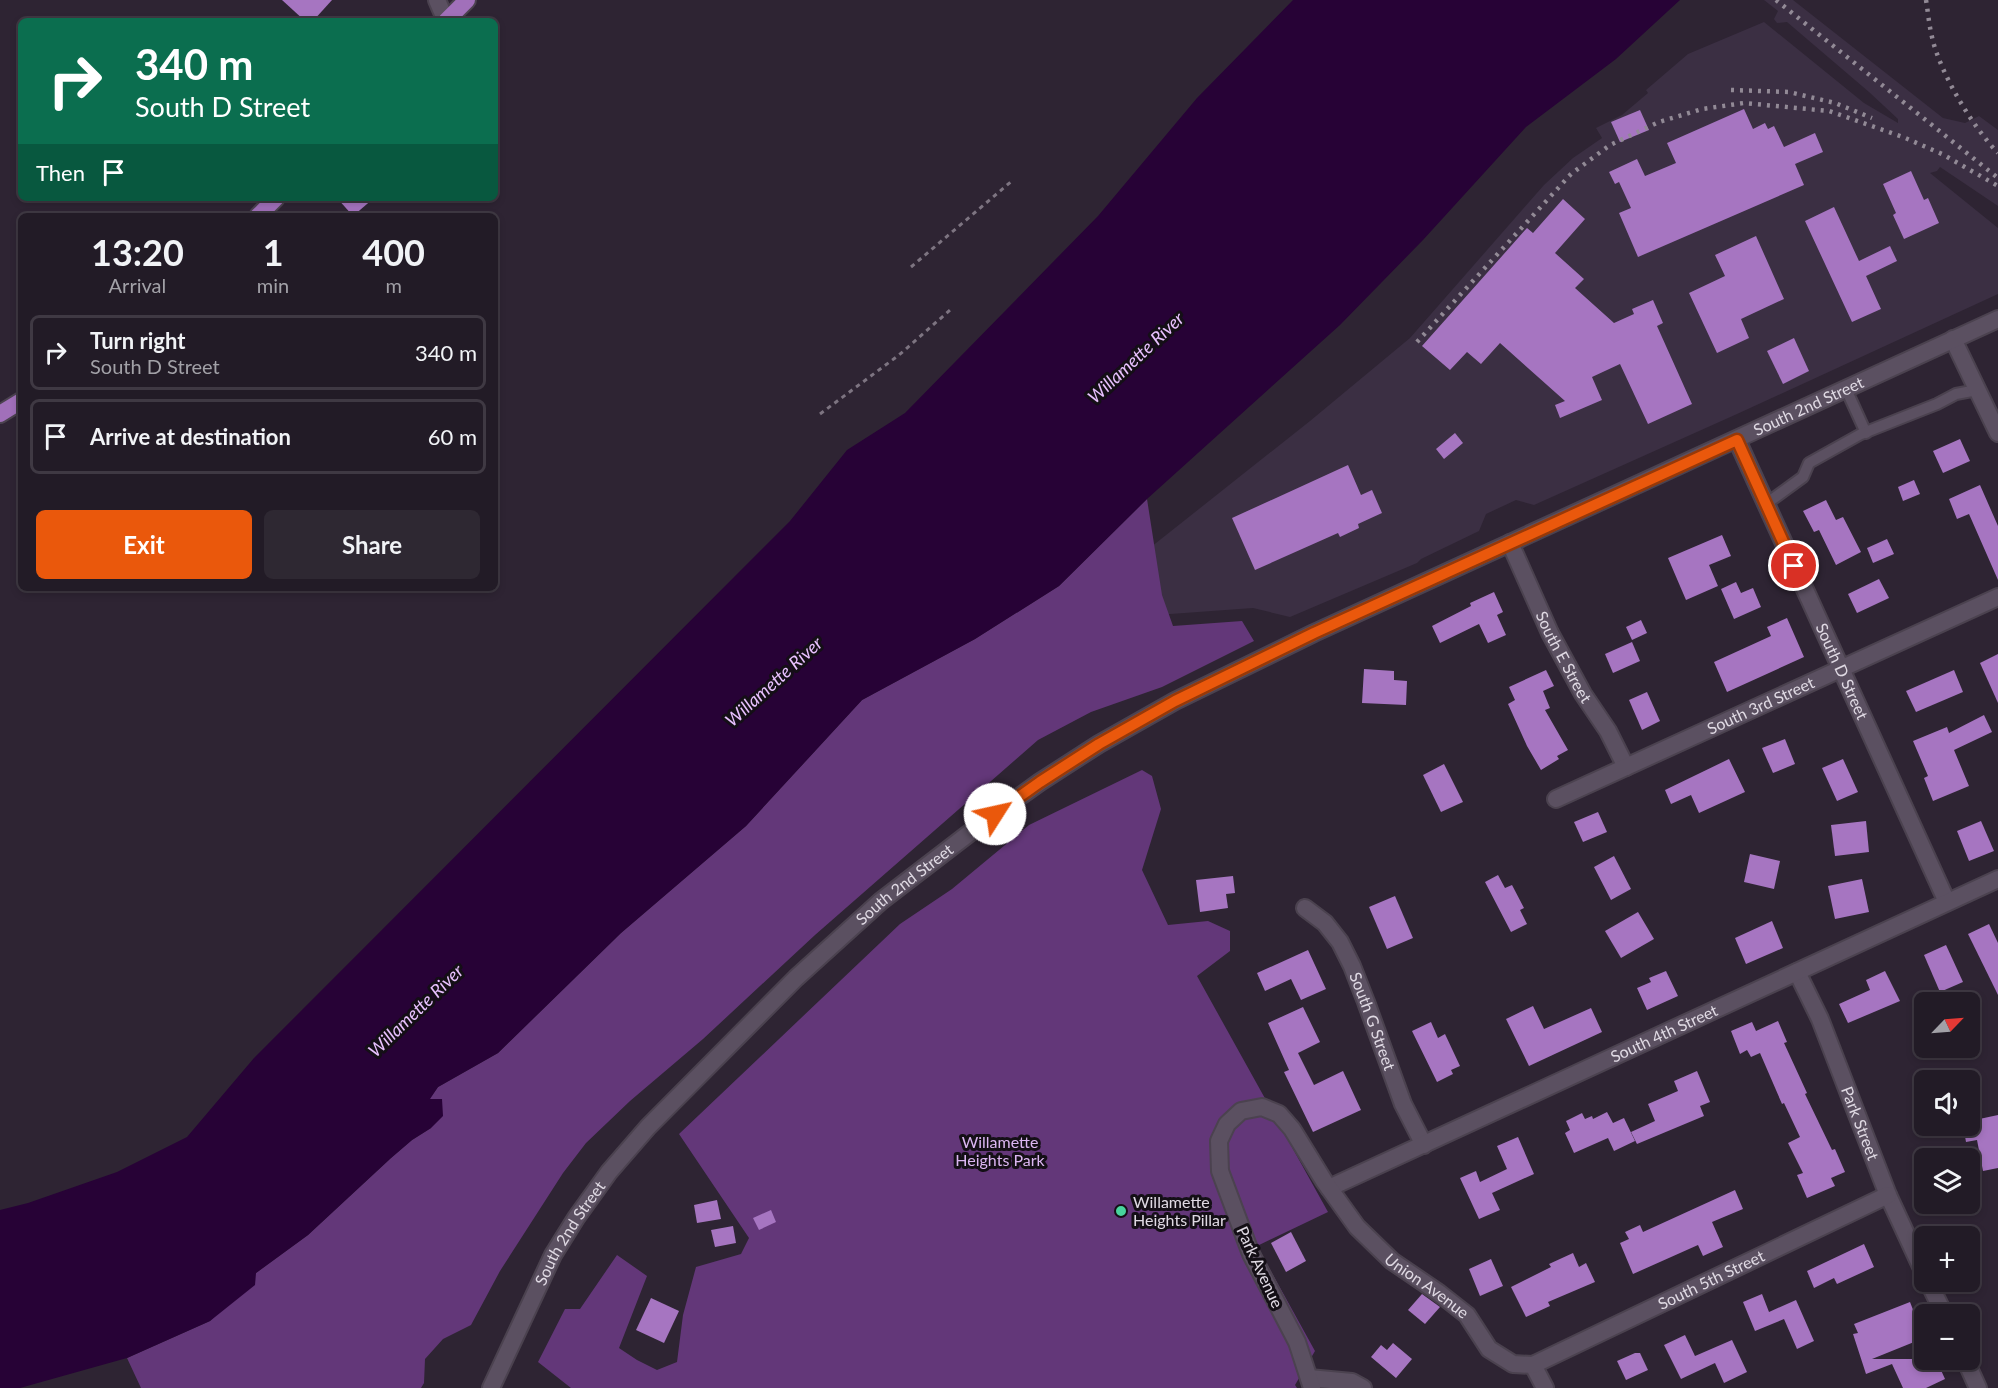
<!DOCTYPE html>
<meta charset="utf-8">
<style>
:root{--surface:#221b26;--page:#2e2832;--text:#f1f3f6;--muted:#a2a1a7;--line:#3f3943;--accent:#ea580c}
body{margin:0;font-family:Lato,sans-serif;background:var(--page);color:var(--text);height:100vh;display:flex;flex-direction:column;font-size:22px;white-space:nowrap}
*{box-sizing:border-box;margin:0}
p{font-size:20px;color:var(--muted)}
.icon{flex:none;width:33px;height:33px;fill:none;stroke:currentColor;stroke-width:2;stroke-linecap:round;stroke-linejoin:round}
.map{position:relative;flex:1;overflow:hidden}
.panel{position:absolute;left:18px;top:213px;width:480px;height:378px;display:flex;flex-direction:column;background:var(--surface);border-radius:9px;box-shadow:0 3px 9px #0003,0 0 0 2px var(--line)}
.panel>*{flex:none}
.top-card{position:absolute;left:18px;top:18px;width:480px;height:183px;border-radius:9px;box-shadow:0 3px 9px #0003,0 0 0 2px var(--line);background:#0b6e4f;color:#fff;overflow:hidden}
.needle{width:39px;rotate:65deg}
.fabs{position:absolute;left:1914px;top:992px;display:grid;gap:12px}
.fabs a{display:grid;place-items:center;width:66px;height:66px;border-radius:9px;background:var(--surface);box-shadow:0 3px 9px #0003,0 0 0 2px var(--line);font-size:30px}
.pin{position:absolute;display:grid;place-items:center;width:51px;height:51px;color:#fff;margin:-26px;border:3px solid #fff;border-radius:50%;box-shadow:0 2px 6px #0007}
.me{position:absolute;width:66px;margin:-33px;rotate:55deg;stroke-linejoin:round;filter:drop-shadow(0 0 4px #0008)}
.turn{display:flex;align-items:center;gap:21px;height:126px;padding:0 18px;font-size:27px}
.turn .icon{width:78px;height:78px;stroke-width:2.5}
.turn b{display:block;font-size:42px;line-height:51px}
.then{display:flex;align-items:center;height:57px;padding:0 18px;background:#0003;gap:12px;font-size:22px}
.eta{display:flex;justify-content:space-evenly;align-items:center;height:102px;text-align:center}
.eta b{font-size:36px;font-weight:700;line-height:42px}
.button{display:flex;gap:12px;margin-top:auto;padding:12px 18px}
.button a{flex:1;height:69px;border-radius:9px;background:var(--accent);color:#fff;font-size:24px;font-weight:700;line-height:69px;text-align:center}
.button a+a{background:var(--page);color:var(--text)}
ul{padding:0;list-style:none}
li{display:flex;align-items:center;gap:18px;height:75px;margin:0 12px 9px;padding:0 6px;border:3px solid var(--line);border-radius:9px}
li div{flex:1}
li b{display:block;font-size:22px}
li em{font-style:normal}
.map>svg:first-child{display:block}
</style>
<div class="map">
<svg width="1998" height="1388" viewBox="0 0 1998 1388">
<rect width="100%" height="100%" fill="#2e2433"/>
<!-- built -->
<polygon fill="#3b2f43" points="1764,0 1793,0 1943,118 1965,123 1979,116 1998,130 1998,206 1940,167 1937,171 1930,173 1998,228 1998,294 1737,414 1534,505 1516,500 1486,514 1479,531 1421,559 1417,563 1290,617 1253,608 1143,616 1127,566 1310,421 1410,338 1544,185 1573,158 1602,138 1596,128 1622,115 1648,93 1646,90 1688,54 1764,22 1864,103 1898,123 1898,119 1869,92 1787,22 1777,23 1774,19 1778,11"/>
<!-- green -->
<g fill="#633779">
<polygon points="1147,499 1162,595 1173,626 1242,621 1254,641 1162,687 1091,712 1038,740 815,935 703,1039 630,1101 586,1143 563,1173 500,1271 471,1325 443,1339 425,1359 424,1383 421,1388 141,1388 127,1358 210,1321 256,1273 308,1235 391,1158 412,1140 431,1128 429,1099 438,1087 498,1053 621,933 746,826 862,700 975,639 1059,586"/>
<polygon points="1142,770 1152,776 1161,809 1142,870 1168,925 1208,921 1230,931 1230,951 1197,976 1328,1212 1257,1246 1315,1351 1295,1385 1297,1388 571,1388 538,1362 565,1309 580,1309 617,1255 647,1276 619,1348 637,1360 657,1370 677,1362 683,1315 696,1267 741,1254 749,1238 679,1134 900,924 952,889 1029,825"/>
</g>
<!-- water -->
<polygon fill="#270236" points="1293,0 1680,0 1616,59 1526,127 1423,240 1340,325 1147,499 1059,586 975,639 862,700 746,826 621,933 498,1053 438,1087 430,1099 442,1099 443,1116 431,1128 412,1140 391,1158 308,1235 256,1273 255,1285 210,1321 127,1358 20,1388 0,1388 0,1210 28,1203 117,1172 187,1137 254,1058 790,521 847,450 905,413 1098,216 1197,98"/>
<!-- building -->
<g fill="#a675c1">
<polygon points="282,0 332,0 313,21 305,21"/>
<polygon points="1744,109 1753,129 1765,123 1768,129 1774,126 1784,147 1815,133 1823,152 1795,164 1804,185 1638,257 1619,213 1631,208 1619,182 1615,184 1609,172 1637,159 1645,176 1676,163 1667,143"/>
<polygon points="1640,110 1649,130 1620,142 1611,122"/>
<polygon points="1911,171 1924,200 1928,198 1939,223 1904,239 1893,215 1896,213 1883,184"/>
<polygon points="337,198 374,198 353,216"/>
<polygon points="1563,199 1585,219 1555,253 1584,279 1575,288 1614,323 1634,314 1632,309 1653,300 1663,323 1657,326 1692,404 1648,424 1620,364 1592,377 1602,400 1560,418 1555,405 1565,401 1500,343 1481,364 1467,352 1450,370 1422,346 1527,228 1533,233"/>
<polygon points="1834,207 1859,261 1890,246 1897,261 1866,276 1881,309 1852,322 1805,221"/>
<polygon points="1756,236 1784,299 1741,319 1749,338 1717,353 1689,293 1725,276 1715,255"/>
<polygon points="1794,338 1809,371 1783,384 1767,351"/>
<polygon points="1455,433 1463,443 1444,459 1436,449"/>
<polygon points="1960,439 1970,461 1943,473 1933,451"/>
<polygon points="1348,465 1361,495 1372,490 1382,513 1358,524 1359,528 1340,537 1338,533 1255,570 1232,518"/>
<polygon points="1914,480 1920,494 1903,501 1898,487"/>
<polygon points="1980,485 1998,526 1998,580 1969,514 1957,519 1949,499"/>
<polygon points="1826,500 1836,520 1843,517 1861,552 1836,565 1819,530 1814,532 1803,511"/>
<polygon points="1722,535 1731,556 1709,565 1718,586 1686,600 1668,558"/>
<polygon points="1887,539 1894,554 1873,563 1867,548"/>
<polygon points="1879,579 1889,598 1857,613 1848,594"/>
<polygon points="1736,582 1741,593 1753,588 1761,607 1734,619 1721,589"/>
<polygon points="1494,592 1503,612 1497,615 1506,635 1488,643 1479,624 1440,643 1432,626 1471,606 1470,603"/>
<polygon points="1787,618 1804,657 1727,692 1714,662 1771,636 1767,627"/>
<polygon points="1641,620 1647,633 1632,640 1626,627"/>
<polygon points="1632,642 1640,661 1613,673 1605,654"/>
<polygon points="1998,654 1998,703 1980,663"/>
<polygon points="1364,669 1394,671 1394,680 1407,681 1406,705 1362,703"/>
<polygon points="1546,670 1554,686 1543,691 1550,708 1545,710 1568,750 1557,756 1559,759 1541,770 1527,746 1508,704 1515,700 1509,687"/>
<polygon points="1954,670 1963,692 1916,712 1906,691"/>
<polygon points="1647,692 1660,721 1642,730 1629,700"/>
<polygon points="1984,715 1992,732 1954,750 1969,786 1933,801 1924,778 1928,776 1913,741 1947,727 1949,733"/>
<polygon points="1785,739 1795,764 1773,773 1762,748"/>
<polygon points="1729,759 1745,792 1699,813 1691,795 1671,804 1665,790"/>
<polygon points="1843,759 1858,792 1837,801 1822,768"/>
<polygon points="1444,764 1463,802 1441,812 1423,775"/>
<polygon points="1598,812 1607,832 1583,842 1574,822"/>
<polygon points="1866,821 1869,852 1835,856 1831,825"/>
<polygon points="1981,821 1994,851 1969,861 1957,831"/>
<polygon points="1750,854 1780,861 1774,889 1744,882"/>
<polygon points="1614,856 1631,889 1611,900 1594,867"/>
<polygon points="1498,875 1505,888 1512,885 1524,908 1520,910 1527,924 1511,932 1485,882"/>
<polygon points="1233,876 1235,893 1226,894 1228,908 1200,912 1196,880"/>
<polygon points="1862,879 1869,912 1835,919 1828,886"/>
<polygon points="1395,896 1413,938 1387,949 1369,907"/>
<polygon points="1638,912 1654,939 1621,958 1605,931"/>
<polygon points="1772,921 1783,948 1746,964 1735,938"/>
<polygon points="1989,924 1998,943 1998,995 1968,934"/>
<polygon points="1946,945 1963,982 1940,992 1924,955"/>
<polygon points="1308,950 1326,989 1301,1000 1291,979 1265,991 1257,973"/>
<polygon points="1666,971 1678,996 1647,1010 1637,988 1651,982 1649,978"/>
<polygon points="1885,971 1900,1001 1848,1023 1839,1004 1870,990 1866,980"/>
<polygon points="1533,1006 1544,1029 1591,1008 1602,1032 1529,1066 1506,1019"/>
<polygon points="1303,1007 1320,1042 1298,1053 1314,1085 1343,1071 1361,1110 1313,1132 1284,1072 1289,1070 1268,1023"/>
<polygon points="1778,1021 1787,1042 1784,1043 1807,1093 1805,1094 1832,1150 1835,1149 1845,1172 1831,1178 1835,1186 1807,1198 1797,1175 1803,1173 1788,1143 1800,1137 1784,1103 1782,1104 1760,1053 1751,1057 1747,1050 1740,1054 1731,1031 1752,1022 1756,1031"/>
<polygon points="1431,1022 1438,1038 1445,1034 1460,1066 1451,1070 1453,1074 1437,1082 1412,1031"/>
<polygon points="1697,1071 1710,1102 1700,1106 1704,1116 1637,1144 1631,1132 1655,1121 1648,1104 1678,1091 1674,1081"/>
<polygon points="1607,1112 1613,1123 1624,1118 1635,1141 1614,1151 1608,1138 1574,1153 1565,1133 1570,1130 1566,1121 1582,1113 1585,1119 1592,1116 1593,1119"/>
<polygon points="1998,1115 1998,1168 1983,1171 1977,1140 1966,1142 1963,1125 1970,1125 1970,1121"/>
<polygon points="1518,1137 1534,1174 1492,1193 1500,1210 1479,1219 1460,1178 1476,1171 1480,1182 1507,1169 1497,1146"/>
<polygon points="1735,1190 1743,1209 1712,1222 1723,1247 1703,1256 1698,1245 1633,1274 1620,1243 1629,1239 1625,1232 1640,1225 1643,1232"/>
<polygon points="717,1200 721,1219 697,1223 694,1205"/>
<polygon points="771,1210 776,1222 759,1230 753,1218"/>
<polygon points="733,1226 736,1243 715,1247 711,1230"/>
<polygon points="1291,1232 1306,1261 1286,1272 1271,1243"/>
<polygon points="1864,1244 1874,1267 1837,1284 1834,1278 1814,1288 1807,1271"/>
<polygon points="1573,1253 1579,1267 1586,1263 1595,1282 1548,1302 1550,1306 1526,1317 1511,1287 1551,1267 1549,1264"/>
<polygon points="1491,1259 1503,1286 1480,1296 1469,1269"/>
<polygon points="1422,1294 1440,1307 1425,1324 1408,1310"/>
<polygon points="1762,1294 1769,1312 1796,1300 1814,1341 1797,1349 1784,1319 1755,1331 1743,1302"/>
<polygon points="651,1298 679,1311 664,1343 636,1330"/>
<polygon points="1910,1302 1924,1338 1872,1359 1936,1359 1945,1379 1926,1388 1903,1388 1892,1364 1866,1374 1853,1334 1858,1333 1854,1324"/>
<polygon points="1685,1335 1695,1356 1732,1340 1747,1372 1724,1383 1715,1363 1681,1379 1664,1345"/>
<polygon points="1393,1343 1412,1359 1396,1378 1371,1357 1381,1345 1387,1350"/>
<polygon points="1635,1353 1640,1353 1648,1370 1626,1380 1617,1361"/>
</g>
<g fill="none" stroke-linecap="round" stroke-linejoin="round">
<!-- service casing -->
<g stroke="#4b424f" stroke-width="14">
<g id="service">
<polyline points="1846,389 1866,433"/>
<polyline points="1766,504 1803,477 1809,463 1861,434 1937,404 1956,394 1977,390"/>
</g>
</g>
<!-- minor casing -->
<g stroke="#4b424f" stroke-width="20">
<g id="minor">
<polyline points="437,0 446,21"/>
<polyline points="1953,339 1998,433"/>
<path id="s1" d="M1737,440L1947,902"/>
<path id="s2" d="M1510,543L1550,633L1583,694L1608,731L1626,767"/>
<path id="s3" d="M1556,799L1998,597"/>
<path id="s4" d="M1305,908L1325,923L1340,942L1352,966L1366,1002L1403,1104L1424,1145"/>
<path id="s5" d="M1797,972L1820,1019L1888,1195L1924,1273"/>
<path id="s6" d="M1329,1188L1998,879"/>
<polyline points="1928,1281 1944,1314"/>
<polyline points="1965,1359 1978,1388"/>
<polyline points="1533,1365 1545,1388"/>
<polyline points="1309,1378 1352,1382 1363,1388"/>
<path id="s7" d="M1312,1388L1297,1342L1251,1254L1220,1171L1219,1141L1227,1124L1241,1111L1262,1107L1279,1114L1292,1129L1324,1181L1357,1227L1392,1261L1439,1293L1467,1315L1489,1349L1513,1364L1533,1365L1888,1195"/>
</g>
</g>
<!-- tertiary casing -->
<g stroke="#4b424f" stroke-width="20">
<g id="tertiary">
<path id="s8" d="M491,1388L553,1255L576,1218L609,1172L648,1127L796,978L881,901L980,825L1040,782L1099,744L1175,701L1314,633L1998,319"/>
</g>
</g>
<!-- primary casing -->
<g stroke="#4b424f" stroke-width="20">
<g id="primary">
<polyline points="446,21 467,0"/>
<polyline points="258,216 276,198"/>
<polyline points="0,414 21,401"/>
</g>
</g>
<!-- path -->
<g stroke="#7d7481" stroke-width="3" stroke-dasharray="4.5 4.5" stroke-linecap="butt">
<polyline points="911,267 1013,180"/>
<polyline points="820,414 899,355 950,310"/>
</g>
<!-- service -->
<use href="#service" stroke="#5b5061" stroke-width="10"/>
<!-- minor -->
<use href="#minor" stroke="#5b5061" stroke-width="16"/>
<!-- tertiary -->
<use href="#tertiary" stroke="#5b5061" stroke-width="16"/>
<!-- primary -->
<use href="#primary" stroke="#a170ba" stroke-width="16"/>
<!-- rail -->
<g stroke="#928a96" stroke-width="4.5" stroke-dasharray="3 6" stroke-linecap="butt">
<polyline points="1776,0 1998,178"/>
<path d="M1926,0C1928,12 1929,25 1932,37C1940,73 1972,126 1998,153"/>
<polyline points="1731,90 1789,92 1835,103 1872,118"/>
<polyline points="1417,342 1571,174 1610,145 1659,122 1702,109 1744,103 1829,111 1903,137 1942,154 1998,186"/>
</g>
</g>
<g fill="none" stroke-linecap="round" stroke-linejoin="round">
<!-- route casing -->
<g stroke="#983908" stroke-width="15">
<polyline id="route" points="995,814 1040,782 1099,744 1175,701 1314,633 1737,440 1794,566"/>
</g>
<!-- route -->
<use href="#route" stroke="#ea580c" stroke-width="10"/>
</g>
<!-- markers -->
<circle fill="#48d49d" stroke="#140f16" stroke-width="2" cx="1121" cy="1211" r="6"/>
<g text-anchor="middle" stroke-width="6" stroke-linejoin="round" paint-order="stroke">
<!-- street labels -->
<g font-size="16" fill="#e0dae4" stroke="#140f16">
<text dy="6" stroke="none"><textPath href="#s8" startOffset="1686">South 2nd Street</textPath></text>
<text dy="6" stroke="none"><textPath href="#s2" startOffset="126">South E Street</textPath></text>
<text dy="6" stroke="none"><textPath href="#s1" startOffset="254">South D Street</textPath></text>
<text dy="6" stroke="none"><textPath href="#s3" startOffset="225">South 3rd Street</textPath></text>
<text dy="6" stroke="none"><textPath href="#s8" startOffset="660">South 2nd Street</textPath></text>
<text dy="6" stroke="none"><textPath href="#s4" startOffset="135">South G Street</textPath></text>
<text dy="6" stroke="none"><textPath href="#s6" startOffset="369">South 4th Street</textPath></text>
<text dy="6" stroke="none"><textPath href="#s5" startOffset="164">Park Street</textPath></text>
<text dy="6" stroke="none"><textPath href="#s8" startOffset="174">South 2nd Street</textPath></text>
<text transform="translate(1260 1267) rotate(65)" y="6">Park Avenue</text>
<text dy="6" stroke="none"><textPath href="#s7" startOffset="909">South 5th Street</textPath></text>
<text dy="6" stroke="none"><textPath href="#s7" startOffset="573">Union Avenue</textPath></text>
</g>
<!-- park labels -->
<g font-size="16" fill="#dcb6f2" stroke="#140f16">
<text x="1000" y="1148">Willamette<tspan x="1000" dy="18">Heights Park</tspan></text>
</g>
<!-- poi labels -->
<g font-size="16" fill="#e0dae4" stroke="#140f16" text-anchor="start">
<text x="1133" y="1208">Willamette<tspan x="1133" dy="18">Heights Pillar</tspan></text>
</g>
<!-- water labels -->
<g font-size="18" font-style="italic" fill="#e8c1fe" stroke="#140f16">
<text transform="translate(1136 358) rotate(-43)" y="6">Willamette River</text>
<text transform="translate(774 682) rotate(-42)" y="6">Willamette River</text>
<text transform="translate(416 1011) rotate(-44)" y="6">Willamette River</text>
</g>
</g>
</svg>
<div class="fabs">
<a><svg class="needle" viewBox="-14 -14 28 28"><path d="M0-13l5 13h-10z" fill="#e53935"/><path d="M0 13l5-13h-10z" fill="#a2a1a7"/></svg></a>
<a><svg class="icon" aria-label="sound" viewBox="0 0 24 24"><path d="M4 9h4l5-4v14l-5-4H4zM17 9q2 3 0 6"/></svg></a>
<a><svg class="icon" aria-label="layers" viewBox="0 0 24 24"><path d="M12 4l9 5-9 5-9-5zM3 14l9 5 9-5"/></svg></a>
<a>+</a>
<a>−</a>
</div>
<div class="pin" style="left:1794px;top:566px;background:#d93025"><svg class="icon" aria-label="arrive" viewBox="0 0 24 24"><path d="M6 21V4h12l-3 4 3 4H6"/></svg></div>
<svg class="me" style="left:995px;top:814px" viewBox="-20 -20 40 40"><circle r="19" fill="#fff"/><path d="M0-13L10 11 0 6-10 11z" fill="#ea580c"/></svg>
<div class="top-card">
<div class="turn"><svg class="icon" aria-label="right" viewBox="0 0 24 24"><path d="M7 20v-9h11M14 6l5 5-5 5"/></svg><div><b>340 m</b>South D Street</div></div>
<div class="then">Then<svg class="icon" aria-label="arrive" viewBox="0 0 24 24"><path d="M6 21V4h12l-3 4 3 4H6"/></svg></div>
</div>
<section class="panel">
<div class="eta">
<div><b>13:20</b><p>Arrival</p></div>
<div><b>1</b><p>min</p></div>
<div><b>400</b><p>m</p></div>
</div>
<ul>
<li><svg class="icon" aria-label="right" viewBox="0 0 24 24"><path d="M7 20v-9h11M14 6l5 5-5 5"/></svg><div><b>Turn right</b><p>South D Street</p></div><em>340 m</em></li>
<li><svg class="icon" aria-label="arrive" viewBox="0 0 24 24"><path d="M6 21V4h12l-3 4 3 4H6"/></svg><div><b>Arrive at destination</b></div><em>60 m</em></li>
</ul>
<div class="button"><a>Exit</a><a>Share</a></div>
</section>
</div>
